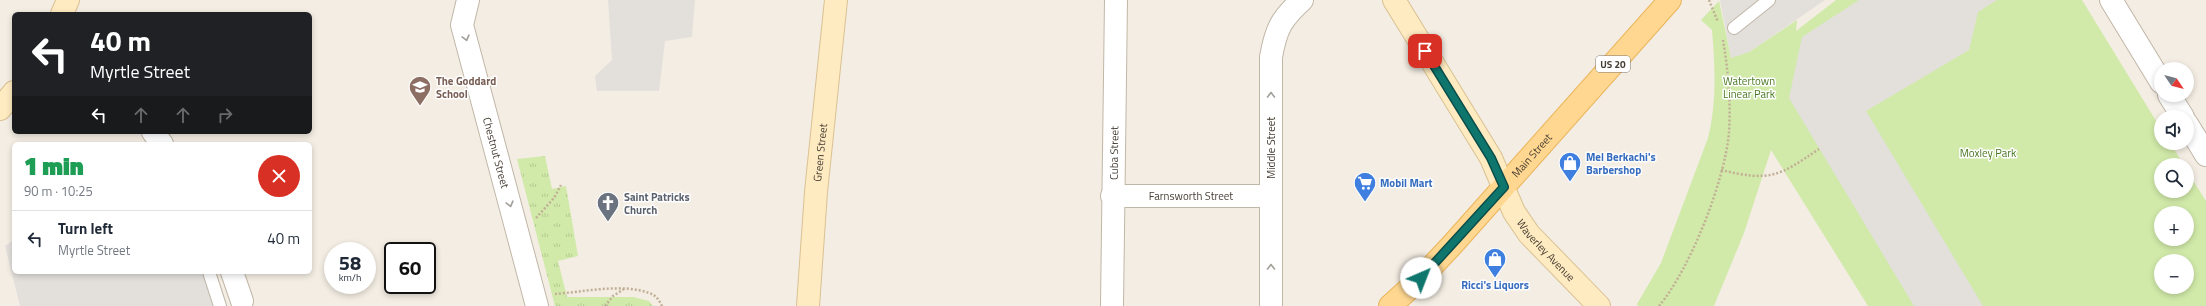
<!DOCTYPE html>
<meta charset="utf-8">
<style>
:root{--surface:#fff;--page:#f6f6f7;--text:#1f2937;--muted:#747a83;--line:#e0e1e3}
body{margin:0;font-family:"Titillium Web",sans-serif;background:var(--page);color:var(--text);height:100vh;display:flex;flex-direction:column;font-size:15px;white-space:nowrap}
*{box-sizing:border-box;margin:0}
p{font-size:13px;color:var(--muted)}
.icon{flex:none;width:22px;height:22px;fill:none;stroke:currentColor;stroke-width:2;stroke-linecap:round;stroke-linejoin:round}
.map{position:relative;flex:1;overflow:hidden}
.details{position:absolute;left:12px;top:142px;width:300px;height:132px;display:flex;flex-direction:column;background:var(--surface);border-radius:6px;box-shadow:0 2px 6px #0003}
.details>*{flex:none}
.top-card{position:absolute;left:12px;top:12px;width:300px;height:122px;border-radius:6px;box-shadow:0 2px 6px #0003;background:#202124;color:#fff;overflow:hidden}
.needle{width:26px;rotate:125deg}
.tools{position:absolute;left:2154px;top:62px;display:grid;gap:8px}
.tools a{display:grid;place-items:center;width:40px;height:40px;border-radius:50%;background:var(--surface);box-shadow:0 2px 6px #0003;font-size:20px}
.speed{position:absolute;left:324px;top:242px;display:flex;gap:8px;font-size:20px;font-weight:700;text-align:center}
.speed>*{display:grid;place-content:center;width:52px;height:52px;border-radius:50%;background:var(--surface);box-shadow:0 2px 6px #0003;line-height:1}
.speed small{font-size:10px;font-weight:400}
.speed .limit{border:2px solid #111;border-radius:6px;background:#fff;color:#111}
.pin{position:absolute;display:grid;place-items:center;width:34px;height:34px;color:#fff;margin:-17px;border-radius:8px;box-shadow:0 2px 6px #0006}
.me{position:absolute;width:44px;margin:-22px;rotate:44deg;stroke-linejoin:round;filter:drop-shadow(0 0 3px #0008)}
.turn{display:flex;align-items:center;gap:14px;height:84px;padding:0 12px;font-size:18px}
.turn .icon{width:52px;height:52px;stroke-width:2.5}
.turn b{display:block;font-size:28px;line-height:34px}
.lanes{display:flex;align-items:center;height:38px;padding:0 12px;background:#0003;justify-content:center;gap:20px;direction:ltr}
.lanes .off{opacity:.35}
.round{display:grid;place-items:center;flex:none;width:42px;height:42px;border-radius:21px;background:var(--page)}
.headline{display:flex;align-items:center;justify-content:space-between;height:68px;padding:0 12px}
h1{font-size:24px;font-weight:800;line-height:30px;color:#1e9e55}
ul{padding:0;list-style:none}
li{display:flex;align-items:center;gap:12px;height:56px;padding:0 12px;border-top:1px solid var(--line)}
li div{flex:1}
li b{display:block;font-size:15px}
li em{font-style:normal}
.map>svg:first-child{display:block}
</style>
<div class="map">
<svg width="2206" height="306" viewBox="0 0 2206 306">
<defs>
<pattern id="grass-tufts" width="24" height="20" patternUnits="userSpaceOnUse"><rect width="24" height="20" fill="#d1eaa9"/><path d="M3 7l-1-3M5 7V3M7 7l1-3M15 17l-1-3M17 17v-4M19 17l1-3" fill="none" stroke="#b5ca92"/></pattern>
</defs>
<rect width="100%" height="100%" fill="#f3ede3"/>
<!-- grass -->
<polygon fill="url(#grass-tufts)" points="545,156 552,189 566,186 578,256 558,261 567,297 633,297 649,301 653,306 555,306 517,159"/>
<!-- green -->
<path fill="#d1eaa9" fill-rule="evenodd" d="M1836,0H2082L2161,129V143H2170L2184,165H2161V191H2187V171L2206,201V306H1868L1771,150L1744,233L1714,306H1638L1637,304L1661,263L1708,138C1717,102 1715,67 1712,30L1701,20L1719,1L1731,57L1749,52L1797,20L1796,31ZM2161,213H2187V239H2161ZM2161,261H2187V287H2161Z"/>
<!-- parking -->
<g fill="#e3e0dc">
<polygon points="608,0 695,0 692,37 665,41 659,91 597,91 595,76 612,60"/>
<polygon points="1825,0 1749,52 1731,58 1720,0"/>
<polygon points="1859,0 1997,0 1978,12 1969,50 1866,111 1983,306 1914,306 1789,98 1802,37"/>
<polygon points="14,240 14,272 215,272 224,306 20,306 5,246"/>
</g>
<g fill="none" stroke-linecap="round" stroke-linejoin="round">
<!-- lane casing -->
<g stroke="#c1b7a8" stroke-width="14">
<g id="lane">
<polyline points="1734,28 1769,0"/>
<polyline points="209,272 220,306"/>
</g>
</g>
<!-- street casing -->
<g stroke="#c1b7a8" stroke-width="24">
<g id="street">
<path id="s1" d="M468,0L462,25L537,306"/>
<polyline points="2111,0 2161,82"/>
<polyline points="2169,95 2183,117"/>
<polyline points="2187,124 2206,155"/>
<polyline points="153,132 162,144"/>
<path id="s2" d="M1112,196H1271"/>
<polyline points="232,272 242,301"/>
<path id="s3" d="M1112,306L1116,0"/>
<path d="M1271,306V57C1276,29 1281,19 1302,0"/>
</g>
</g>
<!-- secondary casing -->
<g stroke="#d9c192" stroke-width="24">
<g id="secondary">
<path id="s4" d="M1394,0L1491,158L1514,212L1529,234L1599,306"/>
<polyline points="62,14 68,0"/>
<polyline points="0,109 14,92"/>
<path id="s5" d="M808,306L816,192L836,0"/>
</g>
</g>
<!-- primary casing -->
<g stroke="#eab45a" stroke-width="24">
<g id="primary">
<path id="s6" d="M1390,306L1421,278L1452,245L1670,0"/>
</g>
</g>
<!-- path -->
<g stroke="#c1af96" stroke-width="2.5" stroke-dasharray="2 2" stroke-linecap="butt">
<polyline points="1709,0 1718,22"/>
<path d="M1721,170C1771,182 1779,176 1819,149"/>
<polyline points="536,218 554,198 561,185"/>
<path d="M555,294C582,292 624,283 649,293C656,295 659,300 662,306"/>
<polyline points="605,306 613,296 624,289"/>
<path d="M1659,306C1690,269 1725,181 1729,132C1731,102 1728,69 1723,40"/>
</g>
<!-- lane -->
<use href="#lane" stroke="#fff" stroke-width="12"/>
<!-- street -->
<use href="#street" stroke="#fff" stroke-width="22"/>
<!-- secondary -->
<use href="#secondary" stroke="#ffebc1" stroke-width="22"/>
<!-- primary -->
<use href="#primary" stroke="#ffd790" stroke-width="22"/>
</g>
<!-- one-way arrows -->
<defs><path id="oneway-chevron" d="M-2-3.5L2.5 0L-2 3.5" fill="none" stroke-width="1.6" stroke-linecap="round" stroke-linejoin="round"/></defs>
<g stroke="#a29e99">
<use href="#oneway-chevron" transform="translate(466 38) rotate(75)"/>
<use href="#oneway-chevron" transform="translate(1271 95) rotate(-90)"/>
<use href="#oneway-chevron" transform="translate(510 204) rotate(75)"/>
<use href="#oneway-chevron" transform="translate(1271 267) rotate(-90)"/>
</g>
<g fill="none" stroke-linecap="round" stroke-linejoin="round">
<!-- route casing -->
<g stroke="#0a4d48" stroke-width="10">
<polyline id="route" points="1421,278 1504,187 1491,158 1425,51"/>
</g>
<!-- route -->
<use href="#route" stroke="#0f766e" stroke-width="7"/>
</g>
<!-- icons -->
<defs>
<g id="school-pin" transform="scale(1.15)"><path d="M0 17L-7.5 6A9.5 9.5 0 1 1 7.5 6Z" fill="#8d6e63" stroke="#fff"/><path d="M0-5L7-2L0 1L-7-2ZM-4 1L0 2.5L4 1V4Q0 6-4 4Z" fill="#fff"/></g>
<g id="shop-pin" transform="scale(1.15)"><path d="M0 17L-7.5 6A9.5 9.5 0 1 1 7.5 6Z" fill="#3f7fe0" stroke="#fff"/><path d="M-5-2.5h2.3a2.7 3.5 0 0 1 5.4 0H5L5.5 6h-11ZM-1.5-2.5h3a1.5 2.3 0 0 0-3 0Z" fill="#fff"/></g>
<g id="supermarket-pin" transform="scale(1.15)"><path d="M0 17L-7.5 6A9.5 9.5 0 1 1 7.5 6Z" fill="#3f7fe0" stroke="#fff"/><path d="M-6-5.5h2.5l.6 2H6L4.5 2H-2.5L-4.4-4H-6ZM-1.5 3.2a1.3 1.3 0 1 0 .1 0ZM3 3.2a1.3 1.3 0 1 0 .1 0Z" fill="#fff"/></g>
<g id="church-pin" transform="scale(1.15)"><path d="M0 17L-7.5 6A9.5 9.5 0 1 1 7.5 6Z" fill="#6b7280" stroke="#fff"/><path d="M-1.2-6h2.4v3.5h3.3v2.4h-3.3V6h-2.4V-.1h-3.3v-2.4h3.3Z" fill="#fff"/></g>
</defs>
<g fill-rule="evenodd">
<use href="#school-pin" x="420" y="87"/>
<use href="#shop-pin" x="1570" y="163"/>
<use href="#supermarket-pin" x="1365" y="183"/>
<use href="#church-pin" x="608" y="203"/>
<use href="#shop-pin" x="1495" y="259"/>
</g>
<g text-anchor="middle" stroke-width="3" stroke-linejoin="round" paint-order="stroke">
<!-- shield labels -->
<rect fill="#fff" stroke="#7d7770" stroke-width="1" x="1596" y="56" width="34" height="16" rx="3"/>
<g font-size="10" font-weight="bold" fill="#453d33">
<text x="1613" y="68">US 20</text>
</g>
<!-- education labels -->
<g font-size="11" font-weight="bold" fill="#785e54" stroke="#fff" text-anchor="start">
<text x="436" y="85">The Goddard<tspan x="436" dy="13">School</tspan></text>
</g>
<!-- park labels -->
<g font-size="11" fill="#4a7924" stroke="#fff">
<text x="1749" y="85">Watertown<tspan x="1749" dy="13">Linear Park</tspan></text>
<text x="1988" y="157">Moxley Park</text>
</g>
<!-- street labels -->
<g font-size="11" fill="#453d33" stroke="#fff">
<text transform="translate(1271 148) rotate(-90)" y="4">Middle Street</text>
<text dy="4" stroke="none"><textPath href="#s1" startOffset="158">Chestnut Street</textPath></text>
<text dy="4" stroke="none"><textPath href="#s5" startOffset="154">Green Street</textPath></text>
<text dy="4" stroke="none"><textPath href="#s3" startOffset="153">Cuba Street</textPath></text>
<text dy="4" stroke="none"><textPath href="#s6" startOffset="207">Main Street</textPath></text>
<text dy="4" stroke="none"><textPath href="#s2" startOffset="79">Farnsworth Street</textPath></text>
<text dy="4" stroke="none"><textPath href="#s4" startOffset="294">Waverley Avenue</textPath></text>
</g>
<!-- shop labels -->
<g font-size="11" font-weight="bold" fill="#366cbe" stroke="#fff" text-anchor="start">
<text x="1586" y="161">Mel Berkachi's<tspan x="1586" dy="13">Barbershop</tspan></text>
<text x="1380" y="187">Mobil Mart</text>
<text x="1495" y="289" text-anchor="middle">Ricci's Liquors</text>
</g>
<!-- worship labels -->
<g font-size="11" font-weight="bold" fill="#5b616d" stroke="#fff" text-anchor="start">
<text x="624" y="201">Saint Patricks<tspan x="624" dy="13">Church</tspan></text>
</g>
</g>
</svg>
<div class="tools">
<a><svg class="needle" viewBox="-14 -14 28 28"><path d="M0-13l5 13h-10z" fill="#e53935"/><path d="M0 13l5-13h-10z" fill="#747a83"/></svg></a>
<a><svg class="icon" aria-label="sound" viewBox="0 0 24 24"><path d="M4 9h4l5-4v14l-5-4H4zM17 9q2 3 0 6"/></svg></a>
<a><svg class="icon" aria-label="search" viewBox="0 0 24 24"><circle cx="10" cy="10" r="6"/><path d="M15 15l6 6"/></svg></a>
<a>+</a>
<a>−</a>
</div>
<div class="speed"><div>58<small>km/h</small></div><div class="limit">60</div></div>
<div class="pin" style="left:1425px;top:51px;background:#d93025"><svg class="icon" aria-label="arrive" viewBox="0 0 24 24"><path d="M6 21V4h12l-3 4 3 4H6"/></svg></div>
<svg class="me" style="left:1421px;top:278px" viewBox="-20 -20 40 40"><circle r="19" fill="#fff"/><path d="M0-13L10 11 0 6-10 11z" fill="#0f766e"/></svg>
<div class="top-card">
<div class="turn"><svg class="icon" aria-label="left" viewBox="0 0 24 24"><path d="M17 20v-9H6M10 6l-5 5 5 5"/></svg><div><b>40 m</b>Myrtle Street</div></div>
<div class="lanes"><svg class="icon" aria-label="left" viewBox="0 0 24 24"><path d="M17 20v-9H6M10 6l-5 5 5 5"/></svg><svg class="icon off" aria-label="ahead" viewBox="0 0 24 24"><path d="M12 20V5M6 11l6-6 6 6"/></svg><svg class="icon off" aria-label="ahead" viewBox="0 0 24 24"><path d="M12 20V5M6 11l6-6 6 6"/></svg><svg class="icon off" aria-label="right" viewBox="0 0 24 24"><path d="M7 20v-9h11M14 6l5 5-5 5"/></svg></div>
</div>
<section class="details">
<div class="headline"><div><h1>1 min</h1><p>90 m · 10:25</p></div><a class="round" style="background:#d93025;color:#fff"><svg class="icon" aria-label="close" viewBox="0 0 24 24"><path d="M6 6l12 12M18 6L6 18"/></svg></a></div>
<ul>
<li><svg class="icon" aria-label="left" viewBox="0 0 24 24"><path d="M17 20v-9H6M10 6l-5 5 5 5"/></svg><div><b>Turn left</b><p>Myrtle Street</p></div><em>40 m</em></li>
</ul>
</section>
</div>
